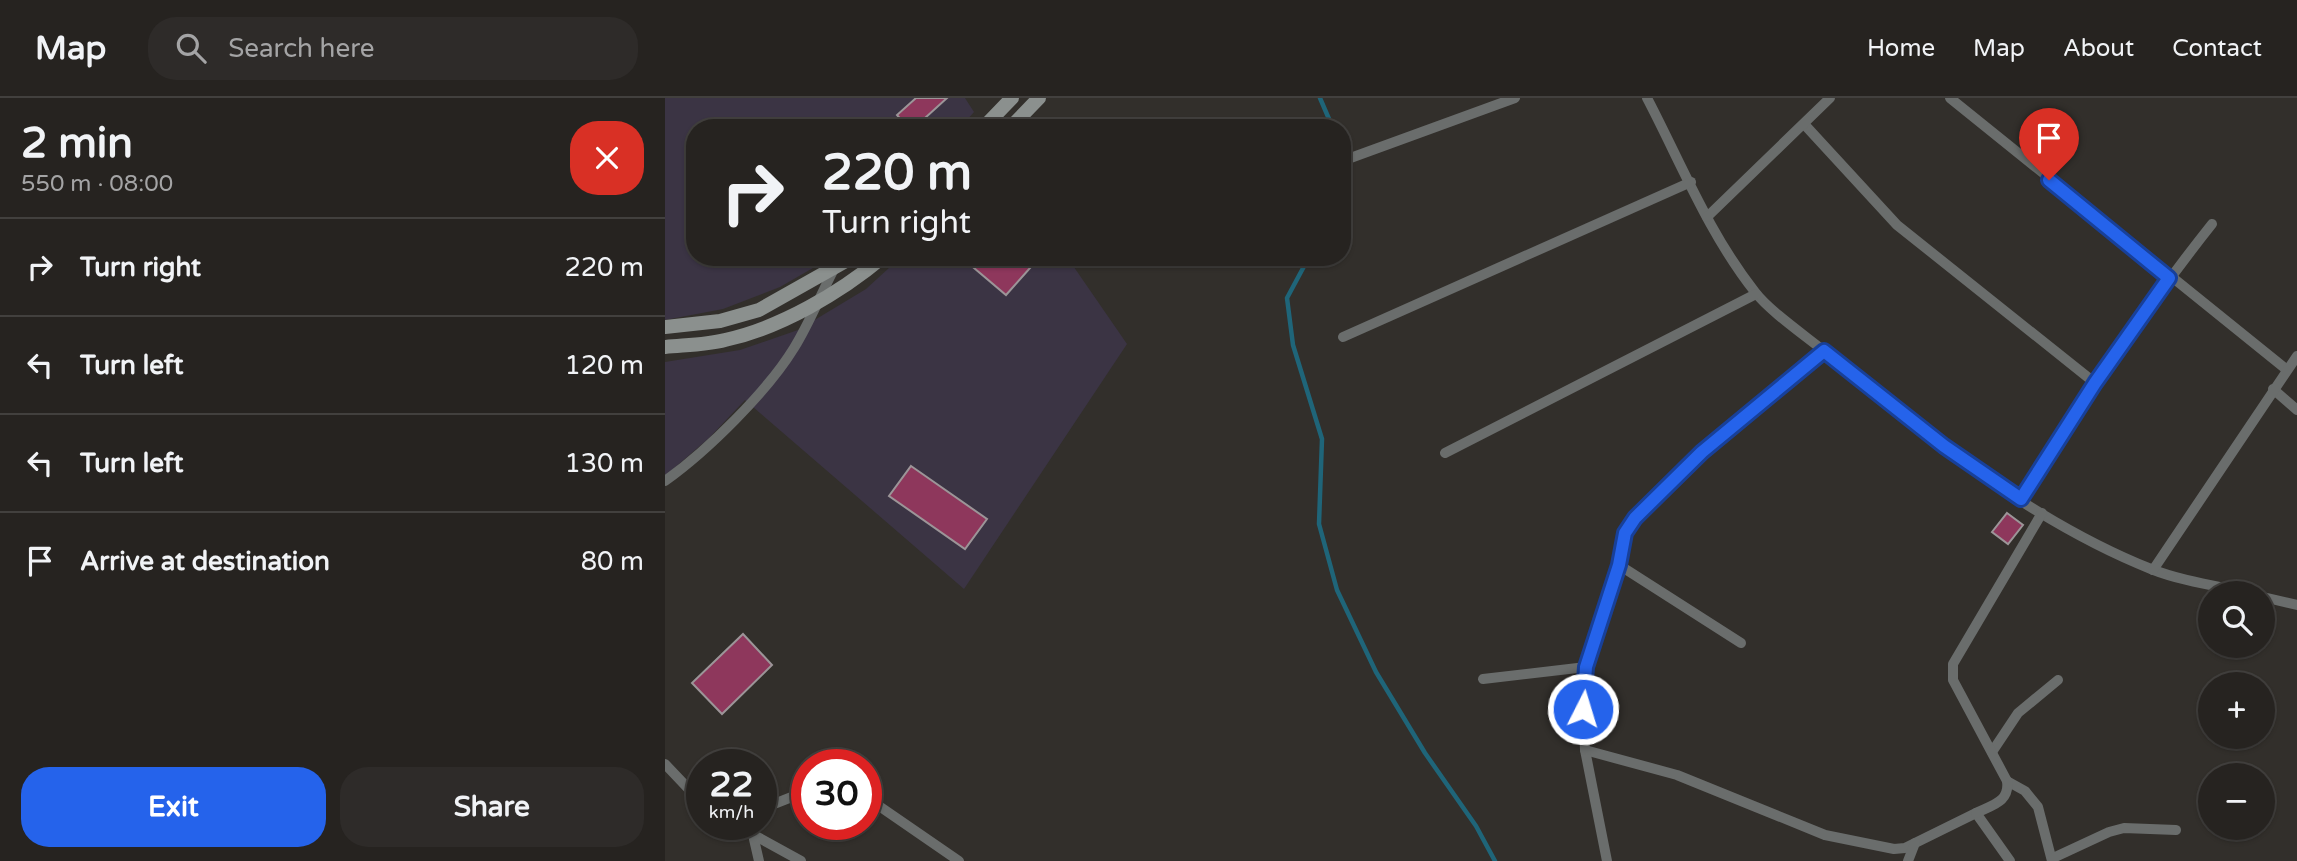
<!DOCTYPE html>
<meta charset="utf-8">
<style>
:root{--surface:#262320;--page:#2e2b29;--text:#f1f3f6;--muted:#a4a4a5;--line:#42403e;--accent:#2563eb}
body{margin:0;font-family:"Varela Round",sans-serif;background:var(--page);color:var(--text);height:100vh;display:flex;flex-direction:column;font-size:26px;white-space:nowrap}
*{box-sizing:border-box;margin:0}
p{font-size:23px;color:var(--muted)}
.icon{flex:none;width:38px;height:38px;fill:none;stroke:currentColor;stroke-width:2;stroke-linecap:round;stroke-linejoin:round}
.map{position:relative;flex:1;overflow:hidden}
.side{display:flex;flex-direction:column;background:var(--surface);width:665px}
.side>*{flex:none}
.guide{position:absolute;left:21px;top:21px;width:665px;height:147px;border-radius:28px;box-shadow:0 2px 5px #0004,0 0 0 2px var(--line);background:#262320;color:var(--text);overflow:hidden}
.fabs{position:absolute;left:1533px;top:483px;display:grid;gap:14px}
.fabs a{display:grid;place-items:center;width:77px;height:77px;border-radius:50%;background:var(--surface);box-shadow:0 2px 5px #0004,0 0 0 2px var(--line);font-size:35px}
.speed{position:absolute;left:21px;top:651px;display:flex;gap:14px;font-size:35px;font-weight:700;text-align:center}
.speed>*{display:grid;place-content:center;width:91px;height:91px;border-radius:50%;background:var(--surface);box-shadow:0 2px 5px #0004,0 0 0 2px var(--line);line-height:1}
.speed small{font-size:18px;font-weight:400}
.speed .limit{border:10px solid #d22;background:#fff;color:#111}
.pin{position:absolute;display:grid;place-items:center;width:60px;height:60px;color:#fff;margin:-72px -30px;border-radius:50% 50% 50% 0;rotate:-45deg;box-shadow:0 0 7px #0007}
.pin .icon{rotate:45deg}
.me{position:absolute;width:77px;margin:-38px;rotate:5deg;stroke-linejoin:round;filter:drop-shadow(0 0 5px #0008)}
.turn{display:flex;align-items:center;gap:24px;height:147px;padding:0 21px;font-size:32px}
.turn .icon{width:91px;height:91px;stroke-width:2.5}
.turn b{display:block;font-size:49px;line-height:60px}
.round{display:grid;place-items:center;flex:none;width:74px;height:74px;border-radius:28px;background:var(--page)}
.headline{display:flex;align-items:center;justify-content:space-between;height:119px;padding:0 21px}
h1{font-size:42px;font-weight:800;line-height:52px}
.button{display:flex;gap:14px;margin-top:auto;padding:14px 21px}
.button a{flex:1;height:80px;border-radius:28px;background:var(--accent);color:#fff;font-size:28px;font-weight:800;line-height:80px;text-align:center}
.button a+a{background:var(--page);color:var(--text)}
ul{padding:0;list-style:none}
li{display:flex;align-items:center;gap:21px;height:98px;padding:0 21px;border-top:2px solid var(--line)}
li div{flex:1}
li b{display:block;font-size:26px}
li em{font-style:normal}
header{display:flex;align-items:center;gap:42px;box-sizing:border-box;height:98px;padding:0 35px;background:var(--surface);border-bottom:2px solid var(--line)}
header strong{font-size:33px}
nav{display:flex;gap:38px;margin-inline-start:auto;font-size:24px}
.search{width:490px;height:63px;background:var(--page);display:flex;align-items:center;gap:18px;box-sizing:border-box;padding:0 24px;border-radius:28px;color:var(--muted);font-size:26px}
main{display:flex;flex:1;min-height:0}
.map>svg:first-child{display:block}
</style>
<header>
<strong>Map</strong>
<div class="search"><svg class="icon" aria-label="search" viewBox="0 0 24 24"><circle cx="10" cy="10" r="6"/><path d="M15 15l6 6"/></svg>Search here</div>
<nav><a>Home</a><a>Map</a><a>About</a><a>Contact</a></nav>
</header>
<main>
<section class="side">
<div class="headline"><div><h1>2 min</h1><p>550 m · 08:00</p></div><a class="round" style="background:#d93025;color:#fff"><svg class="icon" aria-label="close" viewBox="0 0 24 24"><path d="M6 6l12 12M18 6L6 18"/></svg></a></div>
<ul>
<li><svg class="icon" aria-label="right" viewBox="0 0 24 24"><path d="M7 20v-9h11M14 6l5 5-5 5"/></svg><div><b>Turn right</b></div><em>220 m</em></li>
<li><svg class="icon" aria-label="left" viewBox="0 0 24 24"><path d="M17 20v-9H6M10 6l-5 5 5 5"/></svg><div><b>Turn left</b></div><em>120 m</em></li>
<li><svg class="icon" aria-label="left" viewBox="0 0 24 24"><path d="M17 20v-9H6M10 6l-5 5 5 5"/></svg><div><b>Turn left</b></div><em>130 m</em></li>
<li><svg class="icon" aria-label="arrive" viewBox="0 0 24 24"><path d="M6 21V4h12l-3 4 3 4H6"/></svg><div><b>Arrive at destination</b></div><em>80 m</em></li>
</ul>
<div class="button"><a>Exit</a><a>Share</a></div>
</section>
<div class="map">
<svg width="1632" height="763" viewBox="0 0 1632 763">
<rect width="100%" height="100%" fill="#322f2b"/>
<!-- industrial -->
<g fill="#3b3444">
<polygon points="0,0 300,0 309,14 295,30 30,30 30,159 167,159 115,189 58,211 0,222"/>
<polygon points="236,159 402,159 462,246 299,491 80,302 44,340 0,378 0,264 75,252 133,232 201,191"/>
</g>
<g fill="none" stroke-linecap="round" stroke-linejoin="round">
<!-- stream -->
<g stroke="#1f6579" stroke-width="4.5">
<polyline points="655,0 664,21 664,30"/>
<polyline points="644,159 622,200 628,247 657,341 654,426 672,492 711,574 760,655 811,728 830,763"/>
</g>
</g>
<!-- building -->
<g fill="#8e375c" stroke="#9c9598" stroke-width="2">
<polygon points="251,0 282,0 249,30 243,30 232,17"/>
<polygon points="296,159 353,159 365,170 341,197"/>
<polygon points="246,368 322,421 300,451 224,398"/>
<polygon points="1342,415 1358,427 1343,446 1327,434"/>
<polygon points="78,536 107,567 57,616 27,585"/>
</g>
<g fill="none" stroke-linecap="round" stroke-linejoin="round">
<!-- street -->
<g stroke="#6a6d6c" stroke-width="10">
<path d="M982,0C1016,65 1044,136 1090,194C1106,215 1148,243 1170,262C1260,340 1375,427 1486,471C1516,483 1552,488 1584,495"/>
<polyline points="1285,0 1621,271"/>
<polyline points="1139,26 1232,127 1430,285"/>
<polyline points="680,62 850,0"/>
<polyline points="1042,119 1165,0"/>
<polyline points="678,239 1026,84"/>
<polyline points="1608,291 1632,312"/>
<polyline points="780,355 1091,196"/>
<path d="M0,383C42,353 102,294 129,250C144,226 155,198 168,173"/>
<path d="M1356,401C1416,307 1477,214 1547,126"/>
<polyline points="954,467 1076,545"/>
<polyline points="1488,472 1632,258"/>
<polyline points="1598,499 1632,507"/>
<polyline points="818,581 921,569"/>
<polyline points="920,652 1012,677 1160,737 1229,751 1240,750 1311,715 1345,763"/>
<polyline points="1327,654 1353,615 1393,582"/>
<polyline points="0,666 37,705"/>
<polyline points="1342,683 1360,693 1373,709 1387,763"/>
<polyline points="201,699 294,763"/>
<polyline points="96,711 142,693"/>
<path d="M1311,715C1327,707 1345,704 1342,683L1288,582V566L1377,415"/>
<polyline points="69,726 136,763"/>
<polyline points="88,737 94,763"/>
<polyline points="1388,760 1444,734 1459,730 1511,732"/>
<polyline points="942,763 920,652 918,611 921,569 954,467 960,435 969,420 1037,354 1159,253"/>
<polyline points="1243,763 1250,745"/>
</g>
<!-- secondary -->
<g stroke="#8b908e" stroke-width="14">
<polyline points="318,30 347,0"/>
<polyline points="345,30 374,0"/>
<polyline points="0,229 55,223 94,212 188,159"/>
<path d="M0,249C20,247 41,247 60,242C115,230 175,195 218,159"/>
</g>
</g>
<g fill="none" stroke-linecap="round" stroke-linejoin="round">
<!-- route casing -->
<g stroke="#184099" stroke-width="18">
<polyline id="route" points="918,611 921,569 954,467 960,435 970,420 1037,354 1159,253 1279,348 1356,401 1430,285 1504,180 1384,82"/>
</g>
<!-- route -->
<use href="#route" stroke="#2563eb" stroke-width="12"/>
</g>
</svg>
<div class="fabs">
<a><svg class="icon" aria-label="search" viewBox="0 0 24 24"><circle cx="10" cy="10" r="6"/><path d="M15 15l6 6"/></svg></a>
<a>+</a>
<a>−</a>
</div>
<div class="speed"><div>22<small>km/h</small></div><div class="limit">30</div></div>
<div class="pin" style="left:1384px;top:82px;background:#d93025"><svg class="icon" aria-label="arrive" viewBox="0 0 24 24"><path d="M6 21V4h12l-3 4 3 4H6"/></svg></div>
<svg class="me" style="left:918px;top:611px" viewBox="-20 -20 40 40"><circle r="17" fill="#2563eb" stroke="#fff" stroke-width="3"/><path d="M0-11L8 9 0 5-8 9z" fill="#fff"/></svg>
<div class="guide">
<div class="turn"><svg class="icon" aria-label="right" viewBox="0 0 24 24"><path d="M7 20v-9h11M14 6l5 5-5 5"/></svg><div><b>220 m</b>Turn right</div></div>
</div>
</div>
</main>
